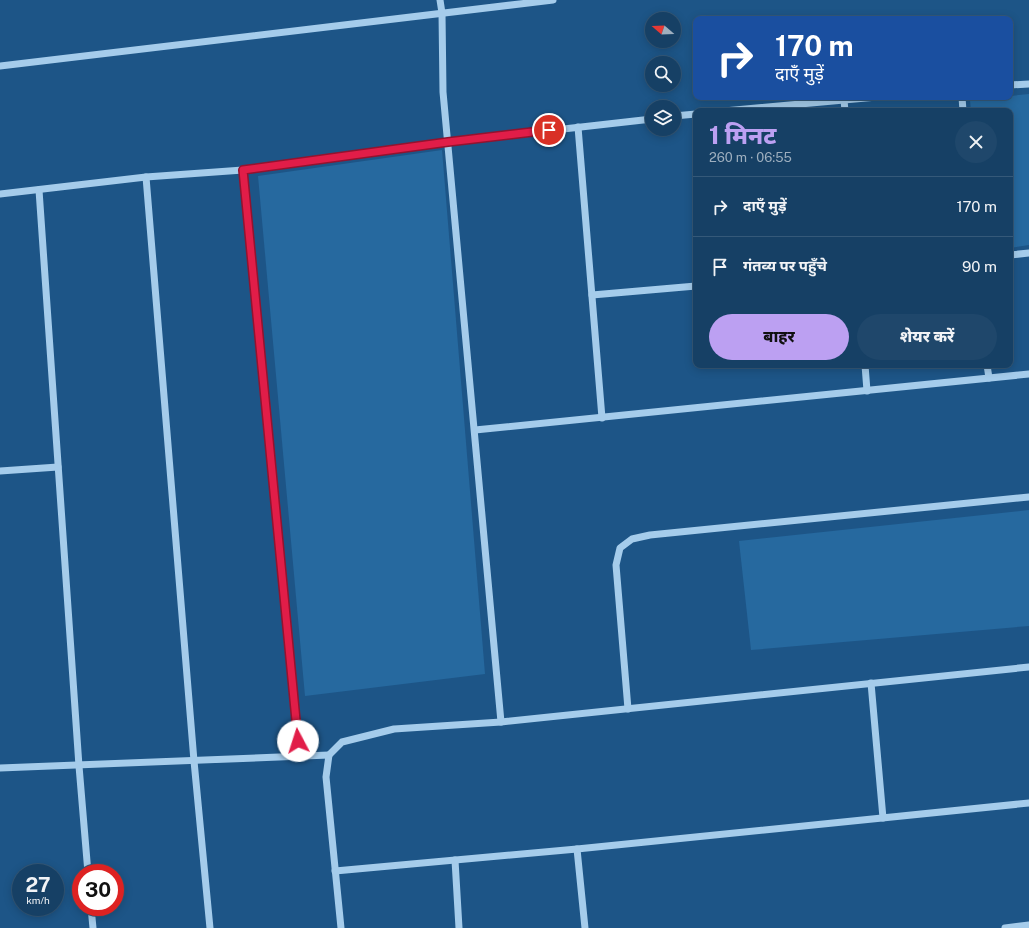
<!DOCTYPE html>
<html lang="hi">
<meta charset="utf-8">
<style>
:root{--surface:#164065;--page:#1f476b;--text:#f1f3f6;--muted:#9eafbf;--line:#355979;--accent:#bca0f2}
body{margin:0;font-family:"Public Sans","Noto Sans Devanagari",sans-serif;background:var(--page);color:var(--text);height:100vh;display:flex;flex-direction:column;font-size:15px;white-space:nowrap}
*{box-sizing:border-box;margin:0}
p{font-size:13px;color:var(--muted)}
.icon{flex:none;width:22px;height:22px;fill:none;stroke:currentColor;stroke-width:2;stroke-linecap:round;stroke-linejoin:round}
.map{position:relative;flex:1;overflow:hidden}
.drawer{position:absolute;left:693px;top:108px;width:320px;height:260px;display:flex;flex-direction:column;background:var(--surface);border-radius:8px;box-shadow:0 2px 10px #0003,0 0 0 1px var(--line)}
.drawer>*{flex:none}
.banner{position:absolute;left:693px;top:16px;width:320px;height:84px;border-radius:8px;box-shadow:0 2px 10px #0003,0 0 0 1px var(--line);background:#1a4fa0;color:#fff;overflow:hidden}
.needle{width:26px;rotate:289deg}
.fabs{position:absolute;left:645px;top:12px;display:grid;gap:8px}
.fabs a{display:grid;place-items:center;width:36px;height:36px;border-radius:50%;background:var(--surface);box-shadow:0 2px 10px #0003,0 0 0 1px var(--line);font-size:20px}
.speed{position:absolute;left:12px;top:864px;display:flex;gap:8px;font-size:20px;font-weight:700;text-align:center}
.speed>*{display:grid;place-content:center;width:52px;height:52px;border-radius:50%;background:var(--surface);box-shadow:0 2px 10px #0003,0 0 0 1px var(--line);line-height:1}
.speed small{font-size:10px;font-weight:400}
.speed .limit{border:6px solid #d22;background:#fff;color:#111}
.pin{position:absolute;display:grid;place-items:center;width:34px;height:34px;color:#fff;margin:-17px;border:2px solid #fff;border-radius:50%;box-shadow:0 1px 4px #0007}
.me{position:absolute;width:44px;margin:-22px;rotate:355deg;stroke-linejoin:round;filter:drop-shadow(0 0 3px #0008)}
.turn{display:flex;align-items:center;gap:14px;height:84px;padding:0 16px;font-size:18px}
.turn .icon{width:52px;height:52px;stroke-width:2.5}
.turn b{display:block;font-size:28px;line-height:34px}
.round{display:grid;place-items:center;flex:none;width:42px;height:42px;border-radius:21px;background:var(--page)}
.headline{display:flex;align-items:center;justify-content:space-between;height:68px;padding:0 16px}
h1{font-size:24px;font-weight:800;line-height:30px;color:var(--accent)}
.cta{display:flex;gap:8px;margin-top:auto;padding:8px 16px}
.cta a{flex:1;height:46px;border-radius:24px;background:var(--accent);color:#111;font-size:16px;font-weight:800;line-height:46px;text-align:center}
.cta a+a{background:var(--page);color:var(--text)}
ul{padding:0;list-style:none}
li{display:flex;align-items:center;gap:12px;height:60px;padding:0 16px;border-top:1px solid var(--line)}
li div{flex:1}
li b{display:block;font-size:15px}
li em{font-style:normal}
.map>svg:first-child{display:block}
</style>
<div class="map">
<svg width="1029" height="928" viewBox="0 0 1029 928">
<rect width="100%" height="100%" fill="#1d5587"/>
<!-- green -->
<g fill="#26699f">
<polygon points="1029,94 1029,245 1010,248 1010,111 971,111 970,100 1010,97 1010,96"/>
<polygon points="442,150 485,674 305,696 258,176"/>
<polygon points="1029,510 1029,626 751,650 739,541"/>
</g>
<g fill="none" stroke-linecap="round" stroke-linejoin="round">
<!-- minor -->
<g stroke="#a5cceb" stroke-width="7">
<polyline points="440,0 442,13 443,92 501,722"/>
<polyline points="0,66 553,0"/>
<polyline points="1010,85 1029,84"/>
<polyline points="962,97 963,111"/>
<polyline points="844,100 845,111"/>
<polyline points="724,111 877,97"/>
<polyline points="674,116 696,114"/>
<polyline points="578,127 602,418"/>
<polyline points="243,170 299,757"/>
<polyline points="146,177 194,761 210,928"/>
<polyline points="39,190 79,766 88,873"/>
<polyline points="0,194 146,177 243,170 448,142 652,119"/>
<polyline points="1010,255 1029,253"/>
<polyline points="592,295 696,286"/>
<polyline points="865,365 867,391"/>
<polyline points="987,365 989,378"/>
<polyline points="475,430 1029,374"/>
<polyline points="0,471 58,467"/>
<polyline points="871,683 883,818"/>
<polyline points="628,709 616,565 620,548 632,539 650,535 1029,497"/>
<polyline points="0,768 329,755"/>
<polyline points="577,849 585,928"/>
<polyline points="455,860 459,928"/>
<polyline points="335,871 577,849 1029,803"/>
<polyline points="91,907 93,928"/>
<polyline points="341,928 326,777 329,755 342,742 394,729 501,722 1029,667"/>
<polyline points="1005,928 1029,925"/>
</g>
</g>
<g fill="none" stroke-linecap="round" stroke-linejoin="round">
<!-- route casing -->
<g stroke="#92132f" stroke-width="10">
<polyline id="route" points="298,741 243,170 448,142 549,130"/>
</g>
<!-- route -->
<use href="#route" stroke="#e11d48" stroke-width="7"/>
</g>
</svg>
<div class="fabs">
<a><svg class="needle" viewBox="-14 -14 28 28"><path d="M0-13l5 13h-10z" fill="#e53935"/><path d="M0 13l5-13h-10z" fill="#9eafbf"/></svg></a>
<a><svg class="icon" aria-label="search" viewBox="0 0 24 24"><circle cx="10" cy="10" r="6"/><path d="M15 15l6 6"/></svg></a>
<a><svg class="icon" aria-label="layers" viewBox="0 0 24 24"><path d="M12 4l9 5-9 5-9-5zM3 14l9 5 9-5"/></svg></a>
</div>
<div class="speed"><div>27<small>km/h</small></div><div class="limit">30</div></div>
<div class="pin" style="left:549px;top:130px;background:#d93025"><svg class="icon" aria-label="arrive" viewBox="0 0 24 24"><path d="M6 21V4h12l-3 4 3 4H6"/></svg></div>
<svg class="me" style="left:298px;top:741px" viewBox="-20 -20 40 40"><circle r="19" fill="#fff"/><path d="M0-13L10 11 0 6-10 11z" fill="#e11d48"/></svg>
<div class="banner">
<div class="turn"><svg class="icon" aria-label="right" viewBox="0 0 24 24"><path d="M7 20v-9h11M14 6l5 5-5 5"/></svg><div><b>170 m</b>दाएँ मुड़ें</div></div>
</div>
<section class="drawer">
<div class="headline"><div><h1>1 मिनट</h1><p>260 m · 06:55</p></div><a class="round"><svg class="icon" aria-label="close" viewBox="0 0 24 24"><path d="M6 6l12 12M18 6L6 18"/></svg></a></div>
<ul>
<li><svg class="icon" aria-label="right" viewBox="0 0 24 24"><path d="M7 20v-9h11M14 6l5 5-5 5"/></svg><div><b>दाएँ मुड़ें</b></div><em>170 m</em></li>
<li><svg class="icon" aria-label="arrive" viewBox="0 0 24 24"><path d="M6 21V4h12l-3 4 3 4H6"/></svg><div><b>गंतव्य पर पहुँचे</b></div><em>90 m</em></li>
</ul>
<div class="cta"><a>बाहर</a><a>शेयर करें</a></div>
</section>
</div>
